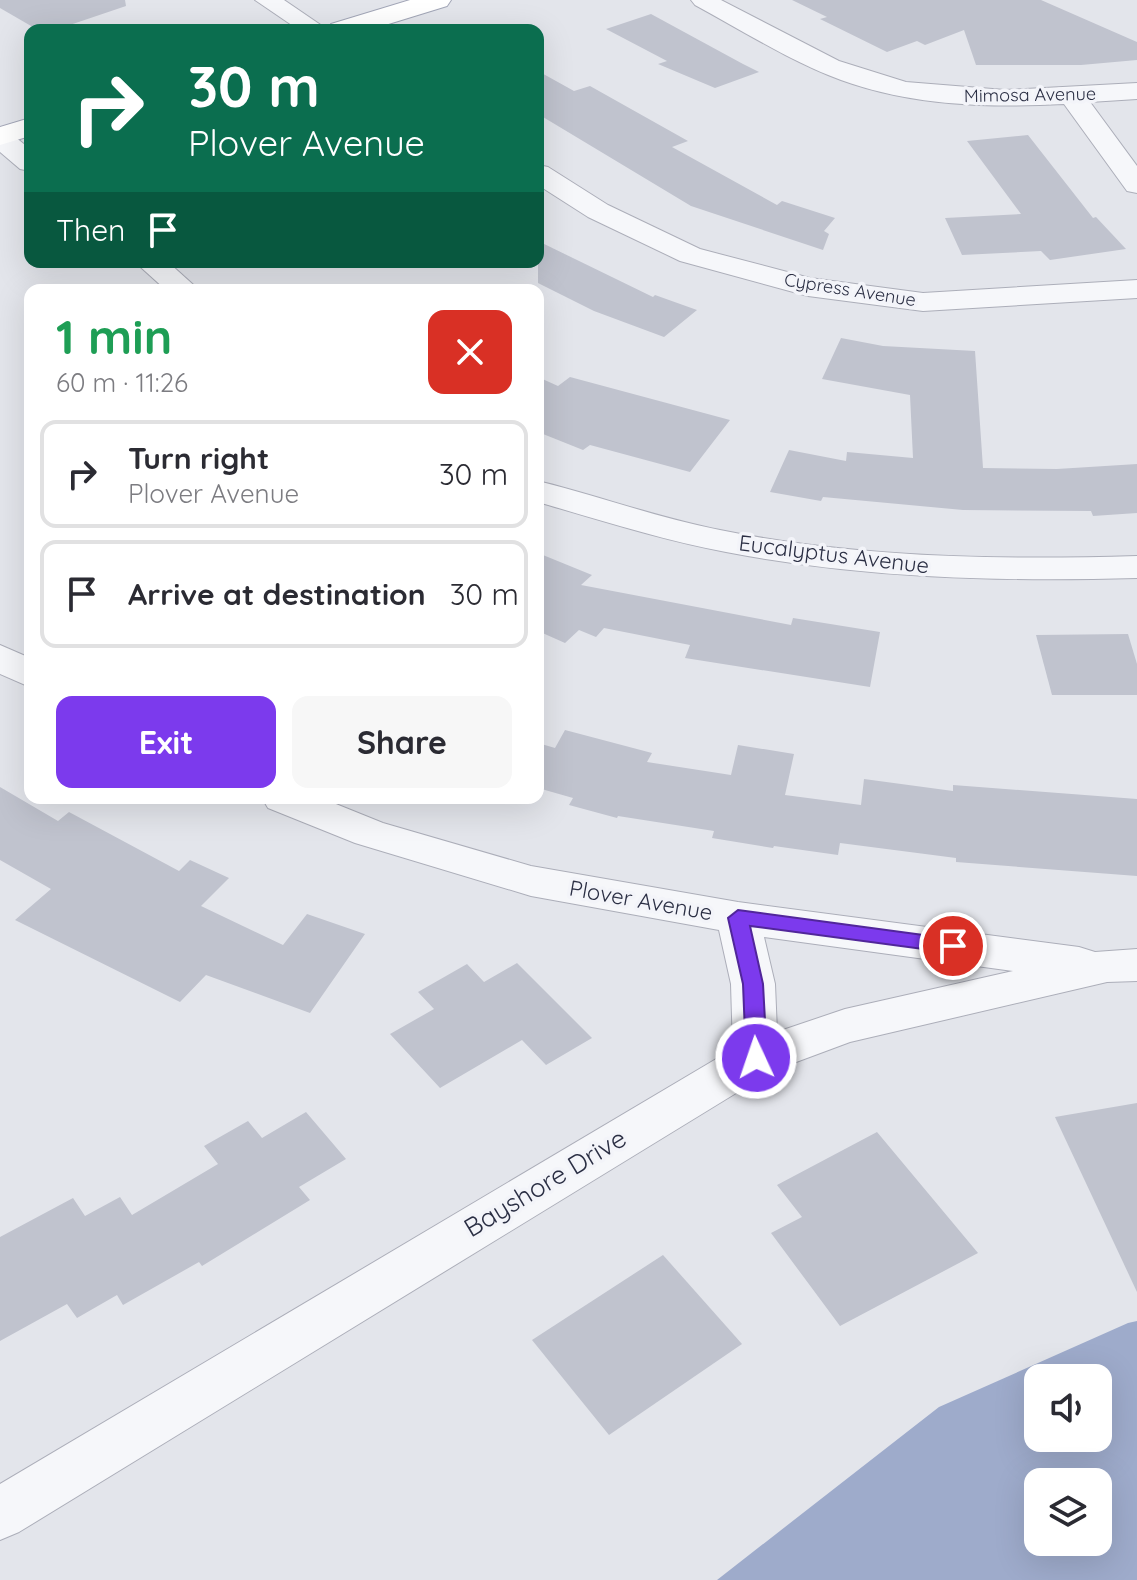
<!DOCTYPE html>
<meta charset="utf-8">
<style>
:root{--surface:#fff;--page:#f7f7f7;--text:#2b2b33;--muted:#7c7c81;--line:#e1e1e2;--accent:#7c3aed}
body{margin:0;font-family:Quicksand,sans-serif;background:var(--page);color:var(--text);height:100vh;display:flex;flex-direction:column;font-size:30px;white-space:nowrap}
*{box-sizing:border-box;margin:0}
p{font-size:26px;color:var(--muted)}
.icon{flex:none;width:44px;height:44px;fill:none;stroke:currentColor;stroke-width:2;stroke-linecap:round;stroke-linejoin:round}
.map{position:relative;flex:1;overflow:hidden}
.panel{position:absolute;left:24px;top:284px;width:520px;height:520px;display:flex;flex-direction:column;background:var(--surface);border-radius:16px;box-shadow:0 8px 32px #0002}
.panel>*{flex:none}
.guide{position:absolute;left:24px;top:24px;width:520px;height:244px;border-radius:16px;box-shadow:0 8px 32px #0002;background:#0b6e4f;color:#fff;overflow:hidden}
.buttons{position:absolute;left:1024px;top:1364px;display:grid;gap:16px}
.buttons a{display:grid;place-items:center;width:88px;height:88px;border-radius:16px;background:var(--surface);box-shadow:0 8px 32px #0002;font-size:40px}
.pin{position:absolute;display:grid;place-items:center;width:68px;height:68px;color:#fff;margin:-34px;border:4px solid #fff;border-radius:50%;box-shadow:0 2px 8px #0007}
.me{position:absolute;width:88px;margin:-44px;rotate:357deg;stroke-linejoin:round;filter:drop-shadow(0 0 6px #0008)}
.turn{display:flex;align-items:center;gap:28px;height:168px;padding:0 32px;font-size:36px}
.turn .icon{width:104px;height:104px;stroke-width:2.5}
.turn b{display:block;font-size:56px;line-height:68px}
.then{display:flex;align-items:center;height:76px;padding:0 32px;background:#0003;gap:16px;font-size:30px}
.round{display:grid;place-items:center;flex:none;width:84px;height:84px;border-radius:16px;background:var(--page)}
.overview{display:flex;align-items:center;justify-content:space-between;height:136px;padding:0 32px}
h1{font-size:48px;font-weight:700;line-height:60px;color:#1e9e55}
.button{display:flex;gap:16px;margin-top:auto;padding:16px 32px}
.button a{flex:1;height:92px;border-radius:16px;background:var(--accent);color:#fff;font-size:32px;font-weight:700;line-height:92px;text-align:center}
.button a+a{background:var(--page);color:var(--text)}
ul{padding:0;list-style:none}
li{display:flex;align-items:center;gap:24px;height:108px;margin:0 16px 12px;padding:0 16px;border:4px solid var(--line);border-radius:16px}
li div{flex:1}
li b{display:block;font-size:30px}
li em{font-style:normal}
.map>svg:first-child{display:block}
</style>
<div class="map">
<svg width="1137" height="1580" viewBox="0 0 1137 1580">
<rect width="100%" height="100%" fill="#e3e5eb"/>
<!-- water -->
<path fill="#9eabcb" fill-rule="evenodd" d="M1137,1321V1580H717L939,1407L1128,1323ZM1038,1378H1098V1438H1038ZM1038,1482H1098V1542H1038Z"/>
<!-- building -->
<g fill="#c0c3ce">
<polygon points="0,0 125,0 126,6 55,30 38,30 0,8"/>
<polygon points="792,0 1041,0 1137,42 1137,60 1081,65 976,65 964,30 925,45 917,41 887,52 820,19 827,17"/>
<polygon points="651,14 743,64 759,72 715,88 658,64 667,61 606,29"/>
<polygon points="538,71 574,91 590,86 688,141 672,147 777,205 782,201 835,218 824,231 829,234 823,250 691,206 538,114"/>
<polygon points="1028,135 1093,218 1096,217 1126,249 1050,260 1041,251 962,255 945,218 1021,214 967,141"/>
<polygon points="538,241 653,297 655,295 697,310 664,337 594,311 538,283"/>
<polygon points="841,338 883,346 975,351 983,468 1057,469 1137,464 1137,513 1093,516 1091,511 963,510 823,497 821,501 770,492 789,450 846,461 847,452 913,458 910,395 822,379"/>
<polygon points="538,377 558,386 570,377 730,420 690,472 590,445 583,450 538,432"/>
<polygon points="538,553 592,575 581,585 791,625 793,618 880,632 870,687 685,658 690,645 604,628 596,637 579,630 565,643 538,631"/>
<polygon points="1128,634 1137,664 1137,695 1052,695 1036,635"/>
<polygon points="565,730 652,753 647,762 731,775 738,745 794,754 785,795 861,805 864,779 953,791 953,785 1137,799 1137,876 956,862 956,858 840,843 838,855 774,846 773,848 712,838 714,831 618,816 617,818 569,805 573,798 538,788 538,743 555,748"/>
<polygon points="0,787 58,821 69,812 179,871 190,860 229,878 201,906 283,945 307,914 365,934 310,1013 206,975 180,1002 15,920 51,889 0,860"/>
<polygon points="517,963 592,1038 546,1065 522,1040 440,1088 390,1034 434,1009 418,992 467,964 484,982"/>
<polygon points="1137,1103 1137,1292 1055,1117"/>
<polygon points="306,1112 346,1159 299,1187 310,1200 202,1266 199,1262 123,1305 117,1295 77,1318 67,1304 0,1341 0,1237 73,1198 85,1216 120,1197 132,1215 218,1164 204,1146 248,1121 262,1138"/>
<polygon points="877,1132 978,1253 840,1326 771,1233 802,1217 777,1185"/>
<polygon points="663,1255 742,1344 609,1435 532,1340"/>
</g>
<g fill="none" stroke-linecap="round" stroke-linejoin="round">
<!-- minor casing -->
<g stroke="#acaeb9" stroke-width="2">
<g id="minor">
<polygon points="255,0 284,0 328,30 299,30"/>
<path d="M691,0H721L839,61L906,82L1005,90L1137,83V99L1090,102L1137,166V193L1127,191L1064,104C989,108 913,106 841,80C790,61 743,31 695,5Z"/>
<polygon points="0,130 9,132 30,149 30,171 20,169 0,152"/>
<polygon points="538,165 548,167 608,205 700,249 810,278 923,293 1137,280 1137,298 923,311 808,296 680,261 588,217 538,185"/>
<polygon points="135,262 168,262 199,290 166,290"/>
<path d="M538,481C599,496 658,518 720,530C856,558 998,560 1137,556V578C999,582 861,578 726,552C662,540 600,520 538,502Z"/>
<polygon points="0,645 30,658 30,687 0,674"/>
<path d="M262,798H321L383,823L531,866L738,902L1079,947L1095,952L1137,949V981L1107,982L850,1042L772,1071L19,1532L0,1540V1484L733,1049L731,984L719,930L531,896L355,843L268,808ZM764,937L1013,971L845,1009L777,1032L775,984Z"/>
</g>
</g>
<!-- primary casing -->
<g stroke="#a2a6b7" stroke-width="2">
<g id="primary">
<polygon points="410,0 451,0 447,6 369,30 327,30 331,24"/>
<polygon points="30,118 30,136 0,145 0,127"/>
</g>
</g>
<!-- minor -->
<use href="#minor" fill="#f6f7fa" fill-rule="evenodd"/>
<!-- primary -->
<use href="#primary" fill="#fff" fill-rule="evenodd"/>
</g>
<!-- route -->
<polygon fill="#7c3aed" stroke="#51269a" stroke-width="2" points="738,910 953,939 960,941 963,946 960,951 953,953 750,926 763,984 767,1058 764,1064 749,1064 746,1058 743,984 728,918"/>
<g text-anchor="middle" stroke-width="7" stroke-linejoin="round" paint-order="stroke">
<!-- far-street labels -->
<g font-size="18" fill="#2b2f44" stroke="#f3f4f9">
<text transform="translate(1030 95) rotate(-1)" y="6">Mimosa Avenue</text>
<text transform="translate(850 290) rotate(9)" y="6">Cypress Avenue</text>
</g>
<!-- street labels -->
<g font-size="22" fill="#2b2f44" stroke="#f3f4f9">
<text transform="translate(834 554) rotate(7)" y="8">Eucalyptus Avenue</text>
<text transform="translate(641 900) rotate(10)" y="8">Plover Avenue</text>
</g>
<!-- near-street labels -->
<g font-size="26" fill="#2b2f44" stroke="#f3f4f9">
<text transform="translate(545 1183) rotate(-31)" y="9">Bayshore Drive</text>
</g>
</g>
</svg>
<div class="buttons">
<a><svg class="icon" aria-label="sound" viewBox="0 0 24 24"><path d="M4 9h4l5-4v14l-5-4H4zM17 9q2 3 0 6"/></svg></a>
<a><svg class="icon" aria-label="layers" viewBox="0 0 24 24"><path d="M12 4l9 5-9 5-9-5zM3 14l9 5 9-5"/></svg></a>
</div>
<div class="pin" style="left:953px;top:946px;background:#d93025"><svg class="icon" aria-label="arrive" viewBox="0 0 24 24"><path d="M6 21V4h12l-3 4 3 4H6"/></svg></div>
<svg class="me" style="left:756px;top:1058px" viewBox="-20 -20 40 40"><circle r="17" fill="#7c3aed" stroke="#fff" stroke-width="3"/><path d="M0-11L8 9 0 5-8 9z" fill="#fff"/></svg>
<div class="guide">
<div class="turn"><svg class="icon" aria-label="right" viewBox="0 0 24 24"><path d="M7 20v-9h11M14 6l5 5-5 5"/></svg><div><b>30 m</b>Plover Avenue</div></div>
<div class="then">Then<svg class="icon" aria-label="arrive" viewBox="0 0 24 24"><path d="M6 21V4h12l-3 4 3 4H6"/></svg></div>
</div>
<section class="panel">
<div class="overview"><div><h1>1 min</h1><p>60 m · 11:26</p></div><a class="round" style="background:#d93025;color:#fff"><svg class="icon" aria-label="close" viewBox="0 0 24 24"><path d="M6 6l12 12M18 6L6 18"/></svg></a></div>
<ul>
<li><svg class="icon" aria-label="right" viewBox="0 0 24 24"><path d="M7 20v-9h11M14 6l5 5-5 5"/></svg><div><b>Turn right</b><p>Plover Avenue</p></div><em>30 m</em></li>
<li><svg class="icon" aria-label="arrive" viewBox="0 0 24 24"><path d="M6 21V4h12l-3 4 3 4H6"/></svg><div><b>Arrive at destination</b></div><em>30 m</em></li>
</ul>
<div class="button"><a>Exit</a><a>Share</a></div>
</section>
</div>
